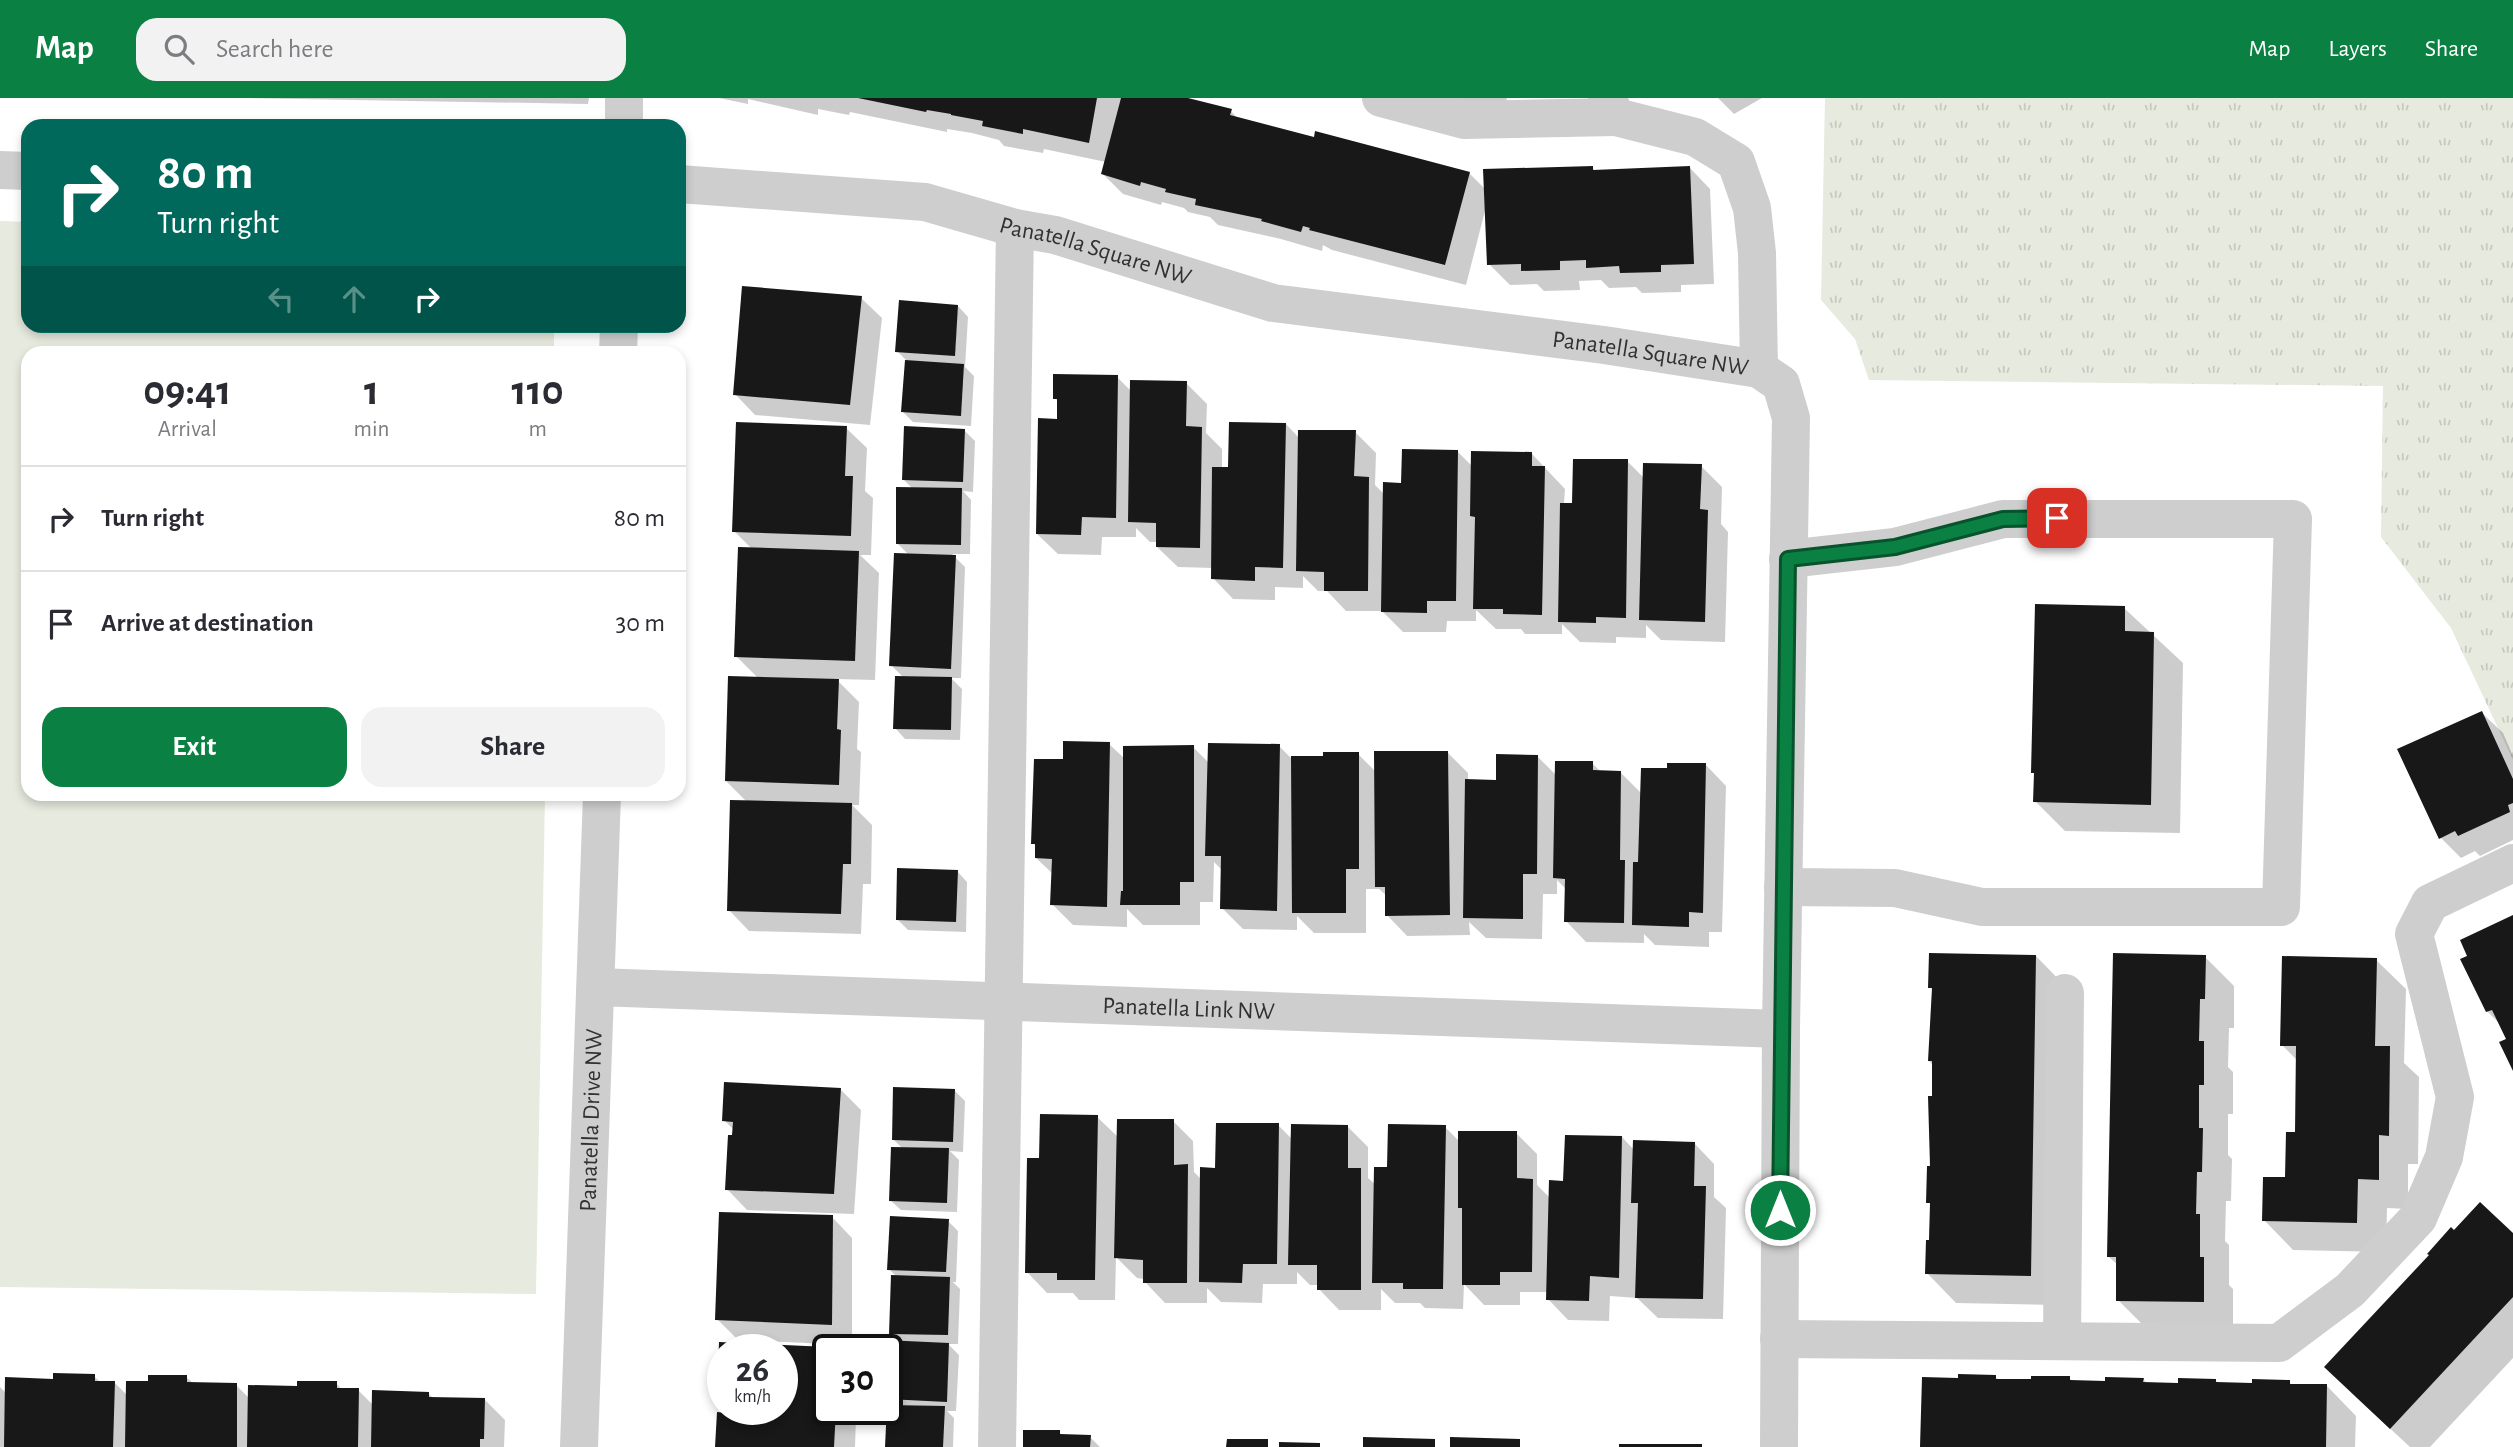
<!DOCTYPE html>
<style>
:root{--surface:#fff;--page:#f2f2f3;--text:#2b2b33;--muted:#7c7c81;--line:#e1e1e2;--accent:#0b8043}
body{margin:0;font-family:"Alegreya Sans",sans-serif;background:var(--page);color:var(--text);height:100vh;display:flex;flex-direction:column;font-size:26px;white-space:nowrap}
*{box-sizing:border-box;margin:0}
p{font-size:23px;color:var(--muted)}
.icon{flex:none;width:38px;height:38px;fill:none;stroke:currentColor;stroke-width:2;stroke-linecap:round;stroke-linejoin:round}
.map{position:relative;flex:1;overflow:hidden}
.drawer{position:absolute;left:21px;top:248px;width:665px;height:455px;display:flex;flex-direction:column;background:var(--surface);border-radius:21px;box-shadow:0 4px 10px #0003}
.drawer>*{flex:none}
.guide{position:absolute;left:21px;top:21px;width:665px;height:214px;border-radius:21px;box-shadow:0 4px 10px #0003;background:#00695c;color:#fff;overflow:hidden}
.speed{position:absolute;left:707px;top:1236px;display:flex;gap:14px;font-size:35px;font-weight:700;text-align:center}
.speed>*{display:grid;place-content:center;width:91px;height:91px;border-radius:50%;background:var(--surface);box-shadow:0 4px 10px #0003;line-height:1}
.speed small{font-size:18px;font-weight:400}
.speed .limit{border:4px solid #111;border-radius:10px;background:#fff;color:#111}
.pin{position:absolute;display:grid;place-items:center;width:60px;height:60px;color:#fff;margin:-30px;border-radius:14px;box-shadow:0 4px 10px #0006}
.me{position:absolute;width:77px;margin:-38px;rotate:0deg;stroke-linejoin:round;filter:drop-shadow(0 0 5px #0008)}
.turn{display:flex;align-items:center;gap:24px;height:147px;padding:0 21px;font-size:32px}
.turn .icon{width:91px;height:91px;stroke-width:2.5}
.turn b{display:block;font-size:49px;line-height:60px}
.lanes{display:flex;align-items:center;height:66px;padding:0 21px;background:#0003;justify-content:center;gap:35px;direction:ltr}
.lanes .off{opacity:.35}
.eta{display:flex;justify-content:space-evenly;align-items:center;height:119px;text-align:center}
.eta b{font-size:42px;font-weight:700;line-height:49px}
.cta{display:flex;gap:14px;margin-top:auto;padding:14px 21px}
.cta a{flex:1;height:80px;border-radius:21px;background:var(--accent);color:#fff;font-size:28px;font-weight:700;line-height:80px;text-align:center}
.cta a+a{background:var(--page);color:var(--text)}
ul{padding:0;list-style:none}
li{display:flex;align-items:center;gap:21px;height:105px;padding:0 21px;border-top:2px solid var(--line)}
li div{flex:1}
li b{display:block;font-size:26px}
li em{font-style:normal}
header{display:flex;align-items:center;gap:42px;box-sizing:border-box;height:98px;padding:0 35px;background:var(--accent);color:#fff}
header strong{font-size:33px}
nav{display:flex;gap:38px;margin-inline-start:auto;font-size:24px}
.search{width:490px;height:63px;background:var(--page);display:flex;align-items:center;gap:18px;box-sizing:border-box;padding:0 24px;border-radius:21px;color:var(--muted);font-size:26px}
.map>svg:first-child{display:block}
</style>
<header>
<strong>Map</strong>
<div class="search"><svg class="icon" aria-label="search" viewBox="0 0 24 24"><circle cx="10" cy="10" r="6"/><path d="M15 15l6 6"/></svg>Search here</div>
<nav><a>Map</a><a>Layers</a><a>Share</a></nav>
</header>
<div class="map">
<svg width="2513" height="1349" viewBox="0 0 2513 1349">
<defs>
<pattern id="grass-tufts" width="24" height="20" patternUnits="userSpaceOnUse" patternTransform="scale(1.75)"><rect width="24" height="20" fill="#e7eade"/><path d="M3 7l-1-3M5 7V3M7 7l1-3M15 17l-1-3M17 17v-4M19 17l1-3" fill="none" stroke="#c7c9bf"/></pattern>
</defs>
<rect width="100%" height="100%" fill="#fff"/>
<!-- grass -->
<polygon fill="url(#grass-tufts)" points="1825,0 2513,0 2513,662 2451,530 2381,439 2383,288 1869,282 1855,241 1821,202"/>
<!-- green -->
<polygon fill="#e7eade" points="0,123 28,124 28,228 554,228 554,255 28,256 28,696 545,697 536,1196 0,1189"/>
<!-- shadow -->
<g fill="#0003">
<polygon points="246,0 589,0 588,6"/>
<polygon points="719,0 1181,0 1231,13 1238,21 1315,41 1469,75 1486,92 1592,69 1596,74 1690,70 1710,91 1714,186 1681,187 1681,194 1642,195 1636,189 1609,190 1601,182 1579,183 1580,192 1544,193 1537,186 1510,187 1489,166 1486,109 1466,187 1332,152 1323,147 1322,153 1281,141 1218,127 1210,119 1188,114 1184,110 1162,104 1161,107 1123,96 1103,76 1106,64 1044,51 1043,55 1004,48 999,42 972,35 947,31 947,34 850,14 849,17 818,11 818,17 748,1 748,6"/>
<polygon points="1392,0 1507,0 1499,29"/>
<polygon points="1718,0 1762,0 1734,16"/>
<polygon points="861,200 882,220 870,327 755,317 735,296"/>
<polygon points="958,208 968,219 965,269 974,278 971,328 913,324 903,314 907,263 897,253"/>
<polygon points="1117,279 1132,294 1186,285 1207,306 1206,335 1222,351 1222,371 1229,371 1286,326 1299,340 1355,334 1376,355 1375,387 1384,396 1458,354 1473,369 1532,356 1565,391 1564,406 1574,407 1627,363 1644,380 1701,368 1722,389 1721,426 1728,434 1725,544 1661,542 1646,527 1646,540 1616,539 1616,545 1580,544 1562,526 1562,536 1525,536 1521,531 1496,531 1476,512 1476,523 1447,523 1446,534 1403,534 1382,513 1346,513 1327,493 1318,493 1303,478 1303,490 1275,489 1275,502 1233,501 1213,480 1213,470 1178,469 1157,449 1157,444 1150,444 1136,430 1136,439 1102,439 1101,457 1058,456 1037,436 1058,323 1059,304 1055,300"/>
<polygon points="846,330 867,350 865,393 873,400 871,457 860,457 879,475 875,582 836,581 859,604 857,651 861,654 859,707 852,707 872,727 871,786 863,786 861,836 749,833 729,812 747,704 726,683 758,580 736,558 752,451 734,433"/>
<polygon points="965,333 975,343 973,394 963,393 971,402 970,456 952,456 965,469 961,580 951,580 962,591 960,642 905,641 895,630 904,580 891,567 909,457 897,445 913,391 904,382"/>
<polygon points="2124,510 2183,565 2180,735 2065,733 2035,703"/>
<polygon points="2482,615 2503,635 2513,658 2513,742 2480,758 2475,753 2461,760 2441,740"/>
<polygon points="1109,646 1125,661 1193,649 1209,665 1279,648 1291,660 1358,656 1376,674 1447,654 1468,675 1468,683 1498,683 1538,659 1557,678 1592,665 1601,674 1621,675 1642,696 1669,672 1706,667 1726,688 1722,834 1709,834 1709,849 1655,847 1644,836 1644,845 1586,844 1566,823 1566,791 1557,782 1557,796 1543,796 1542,841 1486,840 1469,824 1470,837 1407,838 1387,817 1387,798 1379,791 1366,791 1366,835 1314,835 1297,818 1297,832 1243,831 1222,810 1223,773 1214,764 1213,804 1200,804 1200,827 1143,827 1127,811 1127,829 1073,827 1052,806 1053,776 1036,760 1037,749 1033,745 1065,663"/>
<polygon points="957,773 967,784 966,834 908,832 898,822"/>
<polygon points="2513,819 2513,969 2508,942 2501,927 2487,913"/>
<polygon points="2036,858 2065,888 2060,1207 1956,1205 1927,1175 1931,1107 1928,1104 1933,1000 1933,967 1929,963 1934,893 1930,889"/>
<polygon points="2205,859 2234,888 2234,930 2229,930 2228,969 2233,974 2233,1016 2228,1016 2228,1057 2232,1061 2231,1103 2226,1103 2225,1143 2229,1147 2229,1187 2233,1191 2233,1233 2148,1232 2118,1202 2118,1167 2109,1159"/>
<polygon points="2376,862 2406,891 2404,965 2419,979 2418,1066 2408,1066 2408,1111 2387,1110 2386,1154 2293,1152 2264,1122 2286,1081 2296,1036 2297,962 2282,947"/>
<polygon points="840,991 861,1012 854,1116 747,1112 727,1091 734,1032 724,1022"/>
<polygon points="955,993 965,1003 963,1054 950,1053 959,1062 957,1114 901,1112 890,1102 903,1051 894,1042"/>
<polygon points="1097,1019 1118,1039 1173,1023 1193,1043 1194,1074 1202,1082 1278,1027 1293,1042 1347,1028 1368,1049 1368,1080 1376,1087 1389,1071 1445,1029 1460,1044 1516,1035 1537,1056 1537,1087 1550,1100 1622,1039 1634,1052 1694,1045 1714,1066 1714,1099 1726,1110 1723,1221 1658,1220 1637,1200 1610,1198 1609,1223 1568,1222 1548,1201 1548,1194 1520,1194 1520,1207 1484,1207 1464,1186 1463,1211 1425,1210 1420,1205 1395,1205 1381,1191 1381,1212 1339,1212 1319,1191 1319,1187 1310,1187 1297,1174 1297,1186 1263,1186 1262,1205 1221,1204 1207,1190 1207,1205 1165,1205 1145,1184 1144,1181 1137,1180 1116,1159 1115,1202 1079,1202 1073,1195 1047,1195 1027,1174 1041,1062"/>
<polygon points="832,1119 852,1140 852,1247 738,1242 717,1221"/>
<polygon points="948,1123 958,1133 956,1184 953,1184 960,1191 958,1246 948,1246 959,1257 956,1313 947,1313 954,1320 953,1349 887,1349 892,1308 887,1303 886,1244 900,1245 891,1235 897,1179 889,1171"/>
<polygon points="2454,1134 2513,1137 2513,1260 2430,1349 2410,1349 2356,1299"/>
<polygon points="721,1246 830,1251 828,1251 828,1311 848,1311 856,1320 855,1349 717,1349 730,1317 730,1311 782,1311 782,1251 723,1251 723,1303 719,1299"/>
<polygon points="94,1278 101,1285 115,1285 127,1297 149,1284 186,1279 194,1286 236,1287 250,1301 299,1290 336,1285 342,1292 358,1292 373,1307 429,1296 433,1300 484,1301 505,1322 504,1349 0,1349 0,1289 7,1296 55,1283"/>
<polygon points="1995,1279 1999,1282 2069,1280 2073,1284 2107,1284 2143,1281 2147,1286 2180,1286 2216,1283 2219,1286 2289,1284 2293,1288 2327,1288 2356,1318 2355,1349 1922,1349 1960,1282"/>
<polygon points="1059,1334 1063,1338 1090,1339 1100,1349 1024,1349"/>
</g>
<!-- building -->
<g fill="#181818">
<polygon points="858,0 1097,0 1089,45 1023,31 1023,36 982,28 983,23 951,17 951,16 927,12 926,14"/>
<polygon points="1121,0 1188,0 1232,11 1230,17 1314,39 1315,33 1470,74 1445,167 1309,132 1310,130 1303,128 1301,134 1261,123 1262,121 1195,107 1196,101 1165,94 1166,91 1141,84 1140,88 1101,76"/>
<polygon points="1593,68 1593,72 1690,68 1694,166 1661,167 1661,174 1620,175 1619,168 1586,170 1586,162 1560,163 1560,172 1521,173 1521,166 1487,167 1483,71"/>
<polygon points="742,188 862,198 850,307 733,297"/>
<polygon points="899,202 958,207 955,258 895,254"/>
<polygon points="905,262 964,266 961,318 901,314"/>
<polygon points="1053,276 1118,277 1116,420 1082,419 1081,437 1036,436 1038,320 1057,321 1057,301 1053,301"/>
<polygon points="1130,282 1187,283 1186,328 1202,329 1200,450 1156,449 1156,425 1128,424"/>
<polygon points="736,324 847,328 845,378 853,378 851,438 732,434"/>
<polygon points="1229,324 1286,325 1283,470 1255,469 1255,483 1211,481 1212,369 1228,369"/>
<polygon points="904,328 965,331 963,384 902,382"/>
<polygon points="1298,332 1356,332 1354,378 1369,379 1368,493 1324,493 1324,474 1296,473"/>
<polygon points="1402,351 1458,352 1456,503 1427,503 1427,515 1381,514 1383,384 1401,385"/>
<polygon points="1471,353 1532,354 1532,368 1545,368 1542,517 1503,516 1503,511 1473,511 1475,419 1470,418"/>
<polygon points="1573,361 1628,361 1626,520 1596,519 1596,525 1558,524 1560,405 1572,405"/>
<polygon points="1643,365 1702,366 1700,411 1708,412 1705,524 1639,522"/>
<polygon points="896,389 962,390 961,447 896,446"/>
<polygon points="738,449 859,453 855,563 734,559"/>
<polygon points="894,455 956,457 951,571 889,568"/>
<polygon points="2035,506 2125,508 2125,533 2154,534 2151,707 2033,704 2034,675 2031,675"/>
<polygon points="728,578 839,581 837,631 841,632 839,687 725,683"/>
<polygon points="895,578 952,579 951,632 893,631"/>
<polygon points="2482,613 2513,681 2513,705 2508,707 2510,714 2458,738 2455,733 2439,741 2397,651"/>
<polygon points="1063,643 1110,644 1107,809 1050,807 1052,761 1035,760 1035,746 1031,746 1034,661 1063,661"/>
<polygon points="1208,645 1280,646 1277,813 1220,811 1221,758 1205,758"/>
<polygon points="1194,647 1194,784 1180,784 1180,807 1120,807 1121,793 1123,793 1123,648"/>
<polygon points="1374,653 1448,653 1450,817 1385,818 1385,789 1375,789"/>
<polygon points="1323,654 1359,654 1359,771 1346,771 1346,815 1292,815 1291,658 1323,658"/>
<polygon points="1496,656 1538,657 1537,776 1523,776 1523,821 1463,820 1465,681 1496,682"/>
<polygon points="1555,663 1593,663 1593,672 1621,673 1620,762 1625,762 1624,825 1564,824 1565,781 1553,780"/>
<polygon points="1667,665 1706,665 1703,815 1689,814 1689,829 1632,827 1633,764 1638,764 1641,670 1667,670"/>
<polygon points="730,702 852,705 851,766 843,766 841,816 727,813"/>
<polygon points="897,770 958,772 956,824 896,822"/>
<polygon points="2513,817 2513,973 2499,944 2506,941 2492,912 2486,914 2460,861 2467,858 2460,842"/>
<polygon points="1929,855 2036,857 2031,1178 1925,1176 1926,1142 1929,1142 1930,1105 1926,1105 1927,1068 1930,1068 1928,998 1932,998 1932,963 1928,963 1932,890 1928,890"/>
<polygon points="2113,855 2206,857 2205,901 2200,901 2199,943 2204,943 2204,987 2199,987 2199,1030 2203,1030 2202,1074 2197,1074 2196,1116 2200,1116 2200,1159 2204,1159 2204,1204 2116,1203 2116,1159 2107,1159"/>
<polygon points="2282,858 2377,860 2375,948 2390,948 2389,1038 2379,1037 2379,1082 2358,1081 2357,1125 2262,1123 2263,1079 2285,1079 2286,1034 2295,1034 2296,948 2280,948"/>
<polygon points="724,984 841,990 834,1096 725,1092 728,1037 732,1037 733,1024 722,1023"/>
<polygon points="893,989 955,991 953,1044 892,1042"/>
<polygon points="1040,1016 1098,1017 1095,1182 1057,1182 1057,1175 1025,1175 1027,1060 1039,1060"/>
<polygon points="1117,1021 1174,1021 1174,1067 1188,1066 1187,1185 1143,1185 1143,1162 1114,1160"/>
<polygon points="1216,1025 1279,1025 1277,1166 1243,1166 1242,1185 1199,1184 1200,1069 1215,1070"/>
<polygon points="1291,1026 1348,1027 1348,1070 1361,1070 1361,1192 1317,1192 1317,1167 1288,1167"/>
<polygon points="1388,1026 1446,1027 1443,1191 1403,1191 1403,1185 1372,1185 1374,1069 1387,1069"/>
<polygon points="1458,1033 1517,1033 1517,1080 1533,1081 1532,1174 1500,1174 1500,1187 1462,1187 1462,1110 1458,1110"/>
<polygon points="1565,1037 1622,1038 1619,1180 1590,1178 1589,1203 1546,1202 1549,1082 1563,1083"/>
<polygon points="1633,1042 1695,1044 1694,1088 1706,1088 1703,1201 1635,1200 1638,1105 1631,1105"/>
<polygon points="891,1049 949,1050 947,1105 889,1103"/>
<polygon points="2480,1104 2513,1135 2513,1199 2390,1331 2324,1269 2429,1157 2427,1156 2451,1129 2454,1132"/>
<polygon points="719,1114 833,1117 832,1227 715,1222"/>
<polygon points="890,1118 949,1121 946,1174 887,1172"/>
<polygon points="891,1177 950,1179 948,1237 889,1236"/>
<polygon points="884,1242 949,1245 947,1304 887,1301 887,1251 884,1251"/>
<polygon points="719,1244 828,1249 828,1311 836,1311 834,1349 715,1349 717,1314 728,1315 728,1311 782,1311 782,1251 723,1251 723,1300 717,1300"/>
<polygon points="53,1275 95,1276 95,1283 115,1283 113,1349 4,1349 5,1279 53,1281"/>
<polygon points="1958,1276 1996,1277 1996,1281 2031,1281 2031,1278 2070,1278 2070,1282 2105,1283 2105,1279 2144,1280 2143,1284 2178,1285 2178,1280 2216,1281 2216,1284 2252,1285 2252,1281 2290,1282 2290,1286 2327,1286 2326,1349 1920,1349 1922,1279 1958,1280"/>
<polygon points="148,1277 187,1277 187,1284 237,1285 237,1349 125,1349 126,1283 148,1283"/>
<polygon points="297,1283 337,1283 337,1290 359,1290 358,1349 247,1349 248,1287 297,1288"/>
<polygon points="372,1292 429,1294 429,1299 485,1300 484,1341 480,1341 480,1349 371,1349"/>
<polygon points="887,1307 945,1308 943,1349 885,1349"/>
<polygon points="1023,1332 1060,1332 1060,1336 1091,1337 1090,1349 1023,1349"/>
<polygon points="1363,1339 1435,1341 1435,1349 1363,1349"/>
<polygon points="1450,1339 1520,1341 1520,1349 1450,1349"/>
<polygon points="1227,1341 1268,1341 1268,1349 1226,1349"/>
<polygon points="1279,1344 1320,1345 1320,1349 1279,1349"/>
<rect x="1619" y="1346" width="83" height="3"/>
</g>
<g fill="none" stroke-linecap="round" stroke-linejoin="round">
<!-- minor -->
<g stroke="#cecece" stroke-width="38">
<polyline points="1381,0 1464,22 1616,19"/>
<polyline points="1607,0 1616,19 1695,39 1736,64 1752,110 1757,155 1759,271"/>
<polyline points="624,28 624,0"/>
<polyline points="0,72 28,73"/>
<path id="s1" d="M679,86L925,104L1015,130L1055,137L1273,205L1604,247L1759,271L1781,286L1791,320L1781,931L1779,1349"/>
<polyline points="618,256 619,228"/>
<polyline points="1783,789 1895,790 1982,809 2281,809 2293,421 2003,421 1895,449 1788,461"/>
<path id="s2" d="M596,889L1781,931"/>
<polyline points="1779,1241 2279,1245 2350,1192 2418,1120 2444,1059 2455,999 2414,836 2430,805 2513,765"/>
<polyline points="2062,1243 2065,895"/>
<path id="s3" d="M579,1349L602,696"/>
<polyline points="997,1349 1015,130"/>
</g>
</g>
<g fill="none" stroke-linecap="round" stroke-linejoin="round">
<!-- route casing -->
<g stroke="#07532c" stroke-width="18">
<polyline id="route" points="1780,1112 1788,461 1895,449 2003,421 2057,420"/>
</g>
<!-- route -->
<use href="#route" stroke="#0b8043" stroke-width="12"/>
</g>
<g text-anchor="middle" stroke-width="7" stroke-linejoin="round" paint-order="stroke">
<!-- street labels -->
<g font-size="24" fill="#313131" stroke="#fff">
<text dy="8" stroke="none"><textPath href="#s1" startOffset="424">Panatella Square NW</textPath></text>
<text dy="8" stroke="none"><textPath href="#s1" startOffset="990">Panatella Square NW</textPath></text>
<text dy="8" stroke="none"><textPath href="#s2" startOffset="593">Panatella Link NW</textPath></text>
<text dy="8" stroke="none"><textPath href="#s3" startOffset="327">Panatella Drive NW</textPath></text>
</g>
</g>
</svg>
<div class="speed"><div>26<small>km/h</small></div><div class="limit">30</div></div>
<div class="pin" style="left:2057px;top:420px;background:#d93025"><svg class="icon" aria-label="arrive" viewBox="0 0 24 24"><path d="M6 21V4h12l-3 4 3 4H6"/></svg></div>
<svg class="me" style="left:1780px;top:1112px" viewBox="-20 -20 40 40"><circle r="17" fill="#0b8043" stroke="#fff" stroke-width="3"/><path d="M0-11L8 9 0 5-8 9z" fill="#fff"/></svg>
<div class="guide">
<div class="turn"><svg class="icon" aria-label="right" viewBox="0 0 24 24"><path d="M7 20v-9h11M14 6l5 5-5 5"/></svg><div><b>80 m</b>Turn right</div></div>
<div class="lanes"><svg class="icon off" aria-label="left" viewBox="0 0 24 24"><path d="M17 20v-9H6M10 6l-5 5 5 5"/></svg><svg class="icon off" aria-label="ahead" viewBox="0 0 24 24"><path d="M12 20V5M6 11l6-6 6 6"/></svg><svg class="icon" aria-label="right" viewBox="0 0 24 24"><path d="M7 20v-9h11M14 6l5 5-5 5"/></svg></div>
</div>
<section class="drawer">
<div class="eta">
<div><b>09:41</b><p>Arrival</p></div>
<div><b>1</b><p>min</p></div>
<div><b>110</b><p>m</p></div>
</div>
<ul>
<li><svg class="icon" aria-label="right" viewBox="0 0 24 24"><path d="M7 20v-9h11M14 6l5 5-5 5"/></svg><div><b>Turn right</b></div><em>80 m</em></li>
<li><svg class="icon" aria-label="arrive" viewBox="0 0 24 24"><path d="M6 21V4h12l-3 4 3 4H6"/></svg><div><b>Arrive at destination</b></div><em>30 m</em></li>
</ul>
<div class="cta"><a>Exit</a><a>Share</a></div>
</section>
</div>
